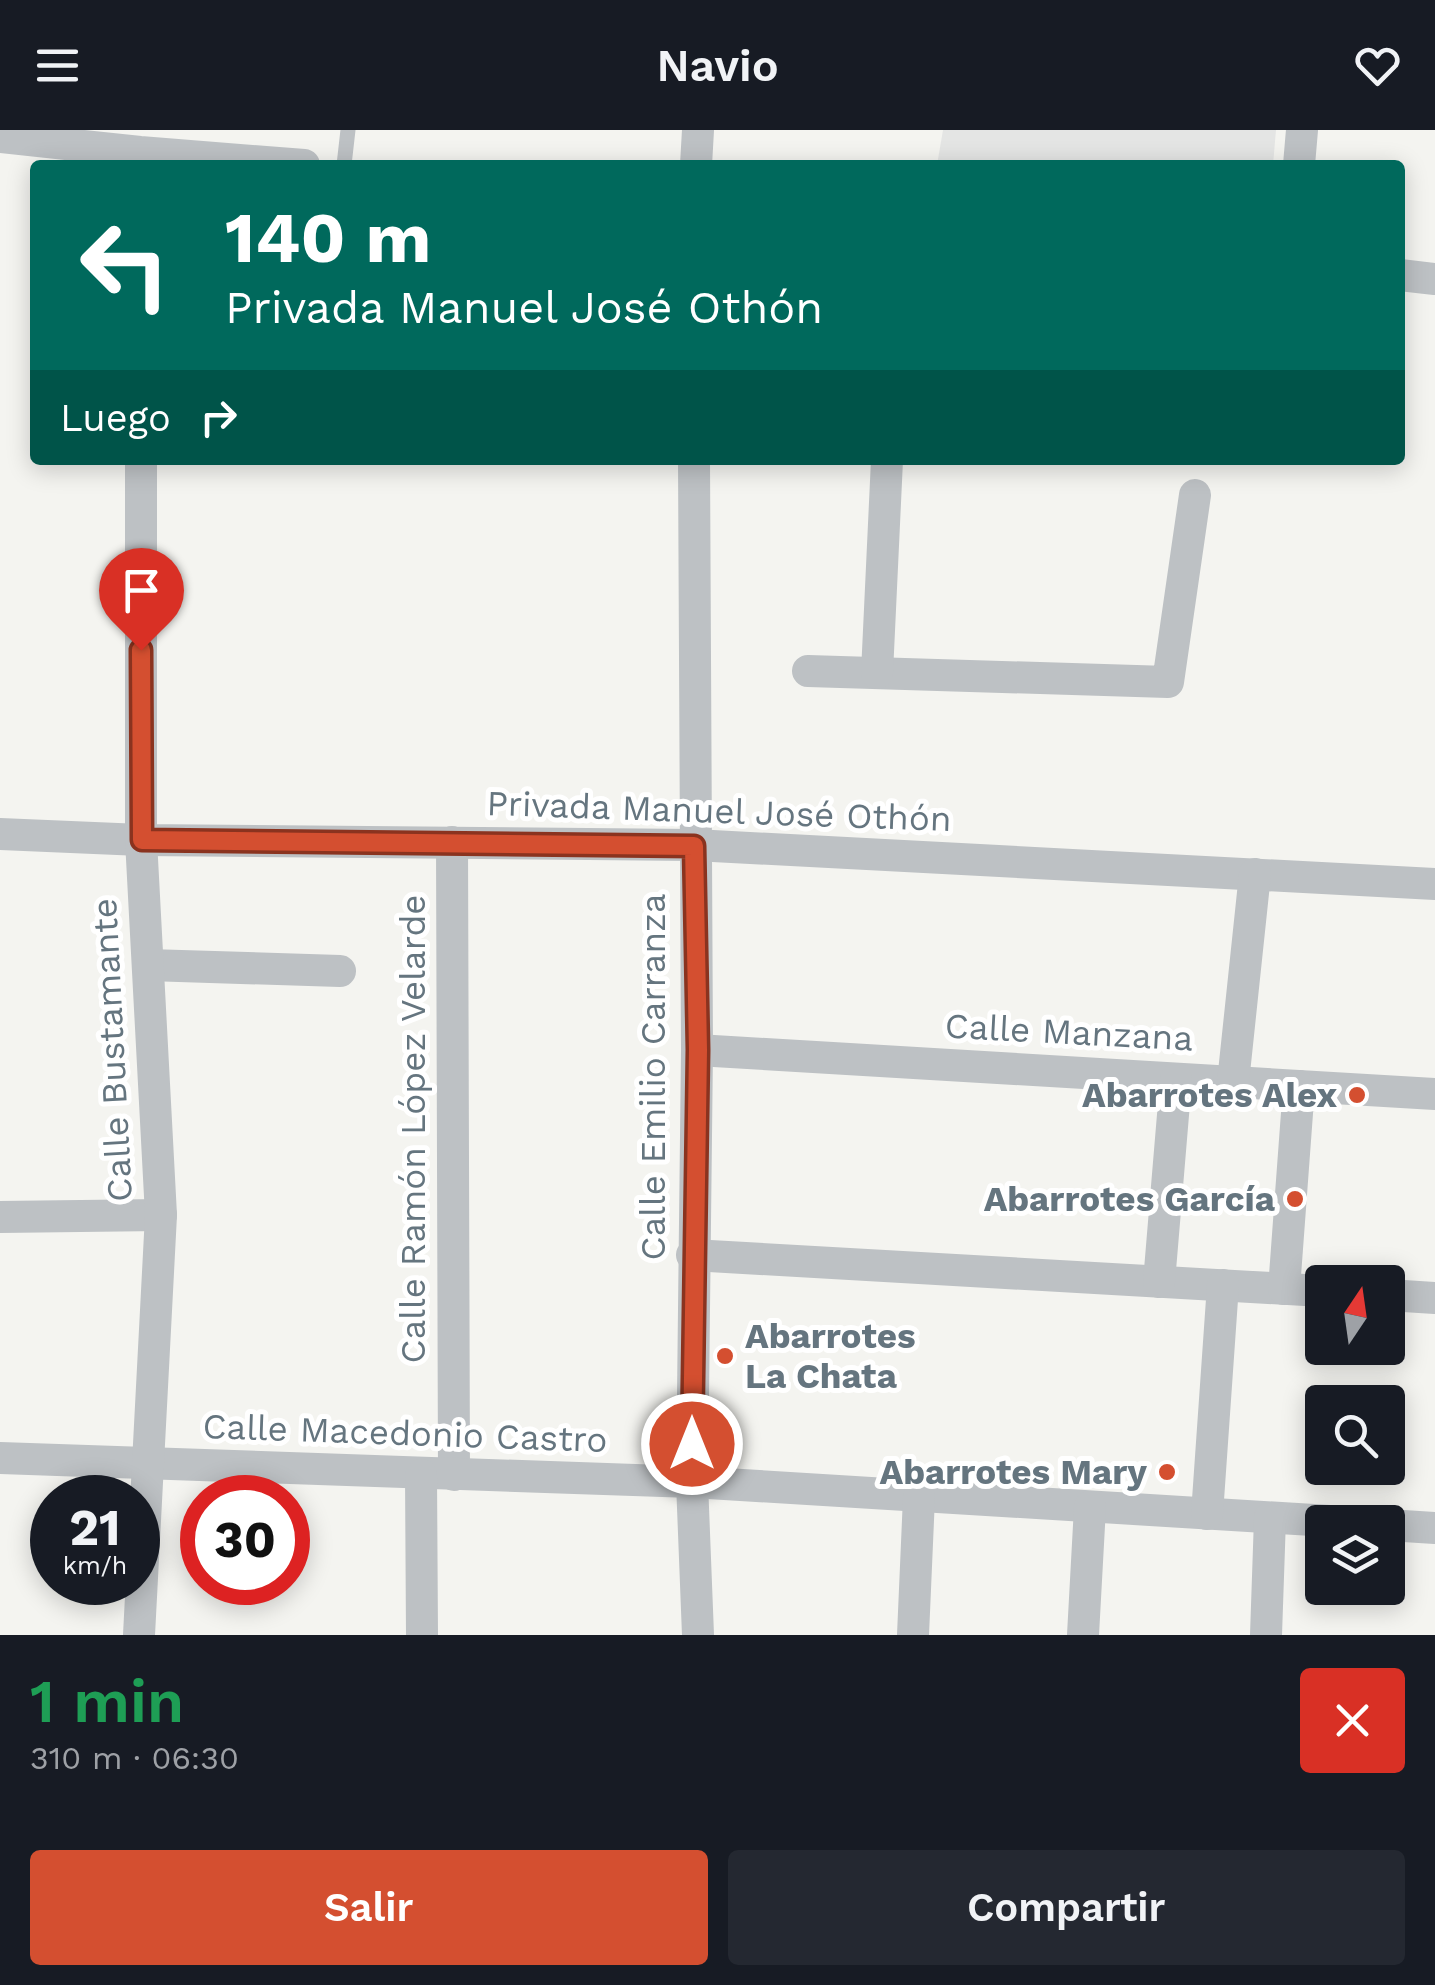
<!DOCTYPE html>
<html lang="es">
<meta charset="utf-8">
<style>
:root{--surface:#171b24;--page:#242831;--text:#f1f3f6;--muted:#9ea1a6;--accent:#d44f30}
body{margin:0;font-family:"Work Sans",sans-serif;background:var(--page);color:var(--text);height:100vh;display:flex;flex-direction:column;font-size:38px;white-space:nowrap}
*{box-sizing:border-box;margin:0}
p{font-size:32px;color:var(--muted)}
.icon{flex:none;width:55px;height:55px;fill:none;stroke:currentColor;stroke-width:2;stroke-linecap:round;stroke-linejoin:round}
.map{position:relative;height:1505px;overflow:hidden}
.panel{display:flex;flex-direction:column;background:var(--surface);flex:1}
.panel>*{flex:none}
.banner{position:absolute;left:30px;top:30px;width:1375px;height:305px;border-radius:10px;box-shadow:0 5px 25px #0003;background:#00695c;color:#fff;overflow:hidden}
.needle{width:65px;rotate:13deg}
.controls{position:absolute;left:1305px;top:1135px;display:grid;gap:20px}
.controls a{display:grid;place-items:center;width:100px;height:100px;border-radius:10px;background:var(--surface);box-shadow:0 5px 25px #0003;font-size:50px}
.speed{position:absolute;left:30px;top:1345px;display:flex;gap:20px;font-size:50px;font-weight:700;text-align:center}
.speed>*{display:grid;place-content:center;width:130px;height:130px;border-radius:50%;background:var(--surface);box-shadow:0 5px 25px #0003;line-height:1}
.speed small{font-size:25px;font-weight:400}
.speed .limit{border:15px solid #d22;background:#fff;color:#111}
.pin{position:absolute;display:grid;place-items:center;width:85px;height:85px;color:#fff;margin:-102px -42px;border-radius:50% 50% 50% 0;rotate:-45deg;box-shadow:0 0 10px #0007}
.pin .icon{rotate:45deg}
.me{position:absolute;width:110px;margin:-55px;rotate:0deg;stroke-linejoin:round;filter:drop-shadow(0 0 8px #0008)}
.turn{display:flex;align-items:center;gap:35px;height:210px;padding:0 30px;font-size:45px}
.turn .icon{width:130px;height:130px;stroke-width:2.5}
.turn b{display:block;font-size:70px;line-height:85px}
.then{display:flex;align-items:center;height:95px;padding:0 30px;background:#0003;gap:20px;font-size:38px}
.round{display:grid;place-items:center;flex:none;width:105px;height:105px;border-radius:10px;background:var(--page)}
.head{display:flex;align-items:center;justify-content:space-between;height:170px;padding:0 30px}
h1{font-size:60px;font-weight:600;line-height:75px;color:#1e9e55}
.action{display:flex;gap:20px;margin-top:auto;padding:20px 30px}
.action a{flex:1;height:115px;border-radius:10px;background:var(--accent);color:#fff;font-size:40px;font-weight:600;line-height:115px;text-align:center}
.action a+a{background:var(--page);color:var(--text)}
header{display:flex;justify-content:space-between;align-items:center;height:130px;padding:0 30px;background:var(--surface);font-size:45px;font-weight:600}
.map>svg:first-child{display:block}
</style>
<header><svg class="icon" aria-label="menu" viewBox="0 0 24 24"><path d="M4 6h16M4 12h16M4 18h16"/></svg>Navio<svg class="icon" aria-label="heart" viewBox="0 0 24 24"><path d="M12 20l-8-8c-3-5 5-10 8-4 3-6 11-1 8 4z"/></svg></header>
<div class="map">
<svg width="1435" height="1505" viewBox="0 0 1435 1505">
<rect width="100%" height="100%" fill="#f4f4f0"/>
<!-- built -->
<polygon fill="#e4e5e4" points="943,0 1276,0 1273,35 937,35"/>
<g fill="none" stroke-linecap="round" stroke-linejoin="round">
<!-- service -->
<polyline stroke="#bdc1c4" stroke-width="15" points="344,35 348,0"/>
<!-- minor -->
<g stroke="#bdc1c4" stroke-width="32">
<polyline points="0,7 140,22 304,35"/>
<polyline points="696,35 698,0"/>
<polyline points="1299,35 1302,0"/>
<polyline points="1400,145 1435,149"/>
<polyline points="694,330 697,920 692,1352 698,1505"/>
<polyline points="808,541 1168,552 1195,365"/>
<polyline points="877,543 887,330"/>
<polyline points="0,704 141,710 694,715 1435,754"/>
<polyline points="452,712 454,1345"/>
<polyline points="148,835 340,841"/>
<polyline points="697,920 1435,964"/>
<polyline points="1233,952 1255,744"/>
<polyline points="0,1087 161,1085"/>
<polyline points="692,1125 1322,1161"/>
<polyline points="1159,1152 1176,949"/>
<polyline points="1284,1159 1299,956"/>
<polyline points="1388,1165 1435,1168"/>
<polyline points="0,1328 692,1352 1346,1392"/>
<polyline points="421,1345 422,1505"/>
<polyline points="1207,1384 1223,1155"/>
<polyline points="1388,1395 1435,1398"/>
<polyline points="139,1505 161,1085 141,710 141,330"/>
<polyline points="913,1505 919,1367"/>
<polyline points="1083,1505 1090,1377"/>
<polyline points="1266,1505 1270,1388"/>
</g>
</g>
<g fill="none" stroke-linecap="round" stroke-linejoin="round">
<!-- route casing -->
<g stroke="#8a331f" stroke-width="25">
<polyline id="route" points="141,520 142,710 694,716 698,920 692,1314"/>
</g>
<!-- route -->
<use href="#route" stroke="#d44f30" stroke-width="18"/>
</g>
<!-- markers -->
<g fill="#d44f30" stroke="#fff" stroke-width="4">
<circle cx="1357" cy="965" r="10"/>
<circle cx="1295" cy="1069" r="10"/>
<circle cx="725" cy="1226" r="10"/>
<circle cx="1167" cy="1342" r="10"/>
</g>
<g text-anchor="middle" stroke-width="10" stroke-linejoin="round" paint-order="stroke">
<!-- street labels -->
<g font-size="35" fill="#65757f" stroke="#fff">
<text transform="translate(719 681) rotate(2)" y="12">Privada Manuel José Othón</text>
<text transform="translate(1069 902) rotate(3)" y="12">Calle Manzana</text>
<text transform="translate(112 920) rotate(-93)" y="12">Calle Bustamante</text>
<text transform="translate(653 947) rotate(-90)" y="12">Calle Emilio Carranza</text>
<text transform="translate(413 999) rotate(-90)" y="12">Calle Ramón López Velarde</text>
<text transform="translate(405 1303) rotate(2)" y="12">Calle Macedonio Castro</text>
</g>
<!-- poi labels -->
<g font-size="35" font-weight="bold" fill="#65757f" stroke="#fff" text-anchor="end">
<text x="1337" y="977">Abarrotes Alex</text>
<text x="1275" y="1081">Abarrotes García</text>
<text x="745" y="1218" text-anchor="start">Abarrotes<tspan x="745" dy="40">La Chata</tspan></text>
<text x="1147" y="1354">Abarrotes Mary</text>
</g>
</g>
</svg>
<div class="controls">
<a><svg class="needle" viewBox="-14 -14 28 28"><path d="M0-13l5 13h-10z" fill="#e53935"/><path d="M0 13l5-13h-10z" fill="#9ea1a6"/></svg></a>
<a><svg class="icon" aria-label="search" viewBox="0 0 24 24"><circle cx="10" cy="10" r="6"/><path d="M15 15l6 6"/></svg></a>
<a><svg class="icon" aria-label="layers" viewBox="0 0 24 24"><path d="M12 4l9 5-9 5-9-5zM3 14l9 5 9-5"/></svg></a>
</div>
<div class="speed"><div>21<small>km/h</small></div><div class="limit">30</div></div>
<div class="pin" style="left:141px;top:520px;background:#d93025"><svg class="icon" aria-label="arrive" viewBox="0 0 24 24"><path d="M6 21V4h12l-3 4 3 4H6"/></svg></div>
<svg class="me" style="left:692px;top:1314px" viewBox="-20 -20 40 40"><circle r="17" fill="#d44f30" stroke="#fff" stroke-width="3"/><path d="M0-11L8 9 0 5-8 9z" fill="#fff"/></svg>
<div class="banner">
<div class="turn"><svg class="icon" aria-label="left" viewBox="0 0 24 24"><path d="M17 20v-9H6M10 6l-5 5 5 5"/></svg><div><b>140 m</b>Privada Manuel José Othón</div></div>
<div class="then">Luego<svg class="icon" aria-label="right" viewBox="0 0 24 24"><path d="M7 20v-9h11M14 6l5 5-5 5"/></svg></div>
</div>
</div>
<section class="panel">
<div class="head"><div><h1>1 min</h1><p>310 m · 06:30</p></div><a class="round" style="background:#d93025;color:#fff"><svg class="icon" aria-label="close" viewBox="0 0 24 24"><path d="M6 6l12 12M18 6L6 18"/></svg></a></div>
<div class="action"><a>Salir</a><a>Compartir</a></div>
</section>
